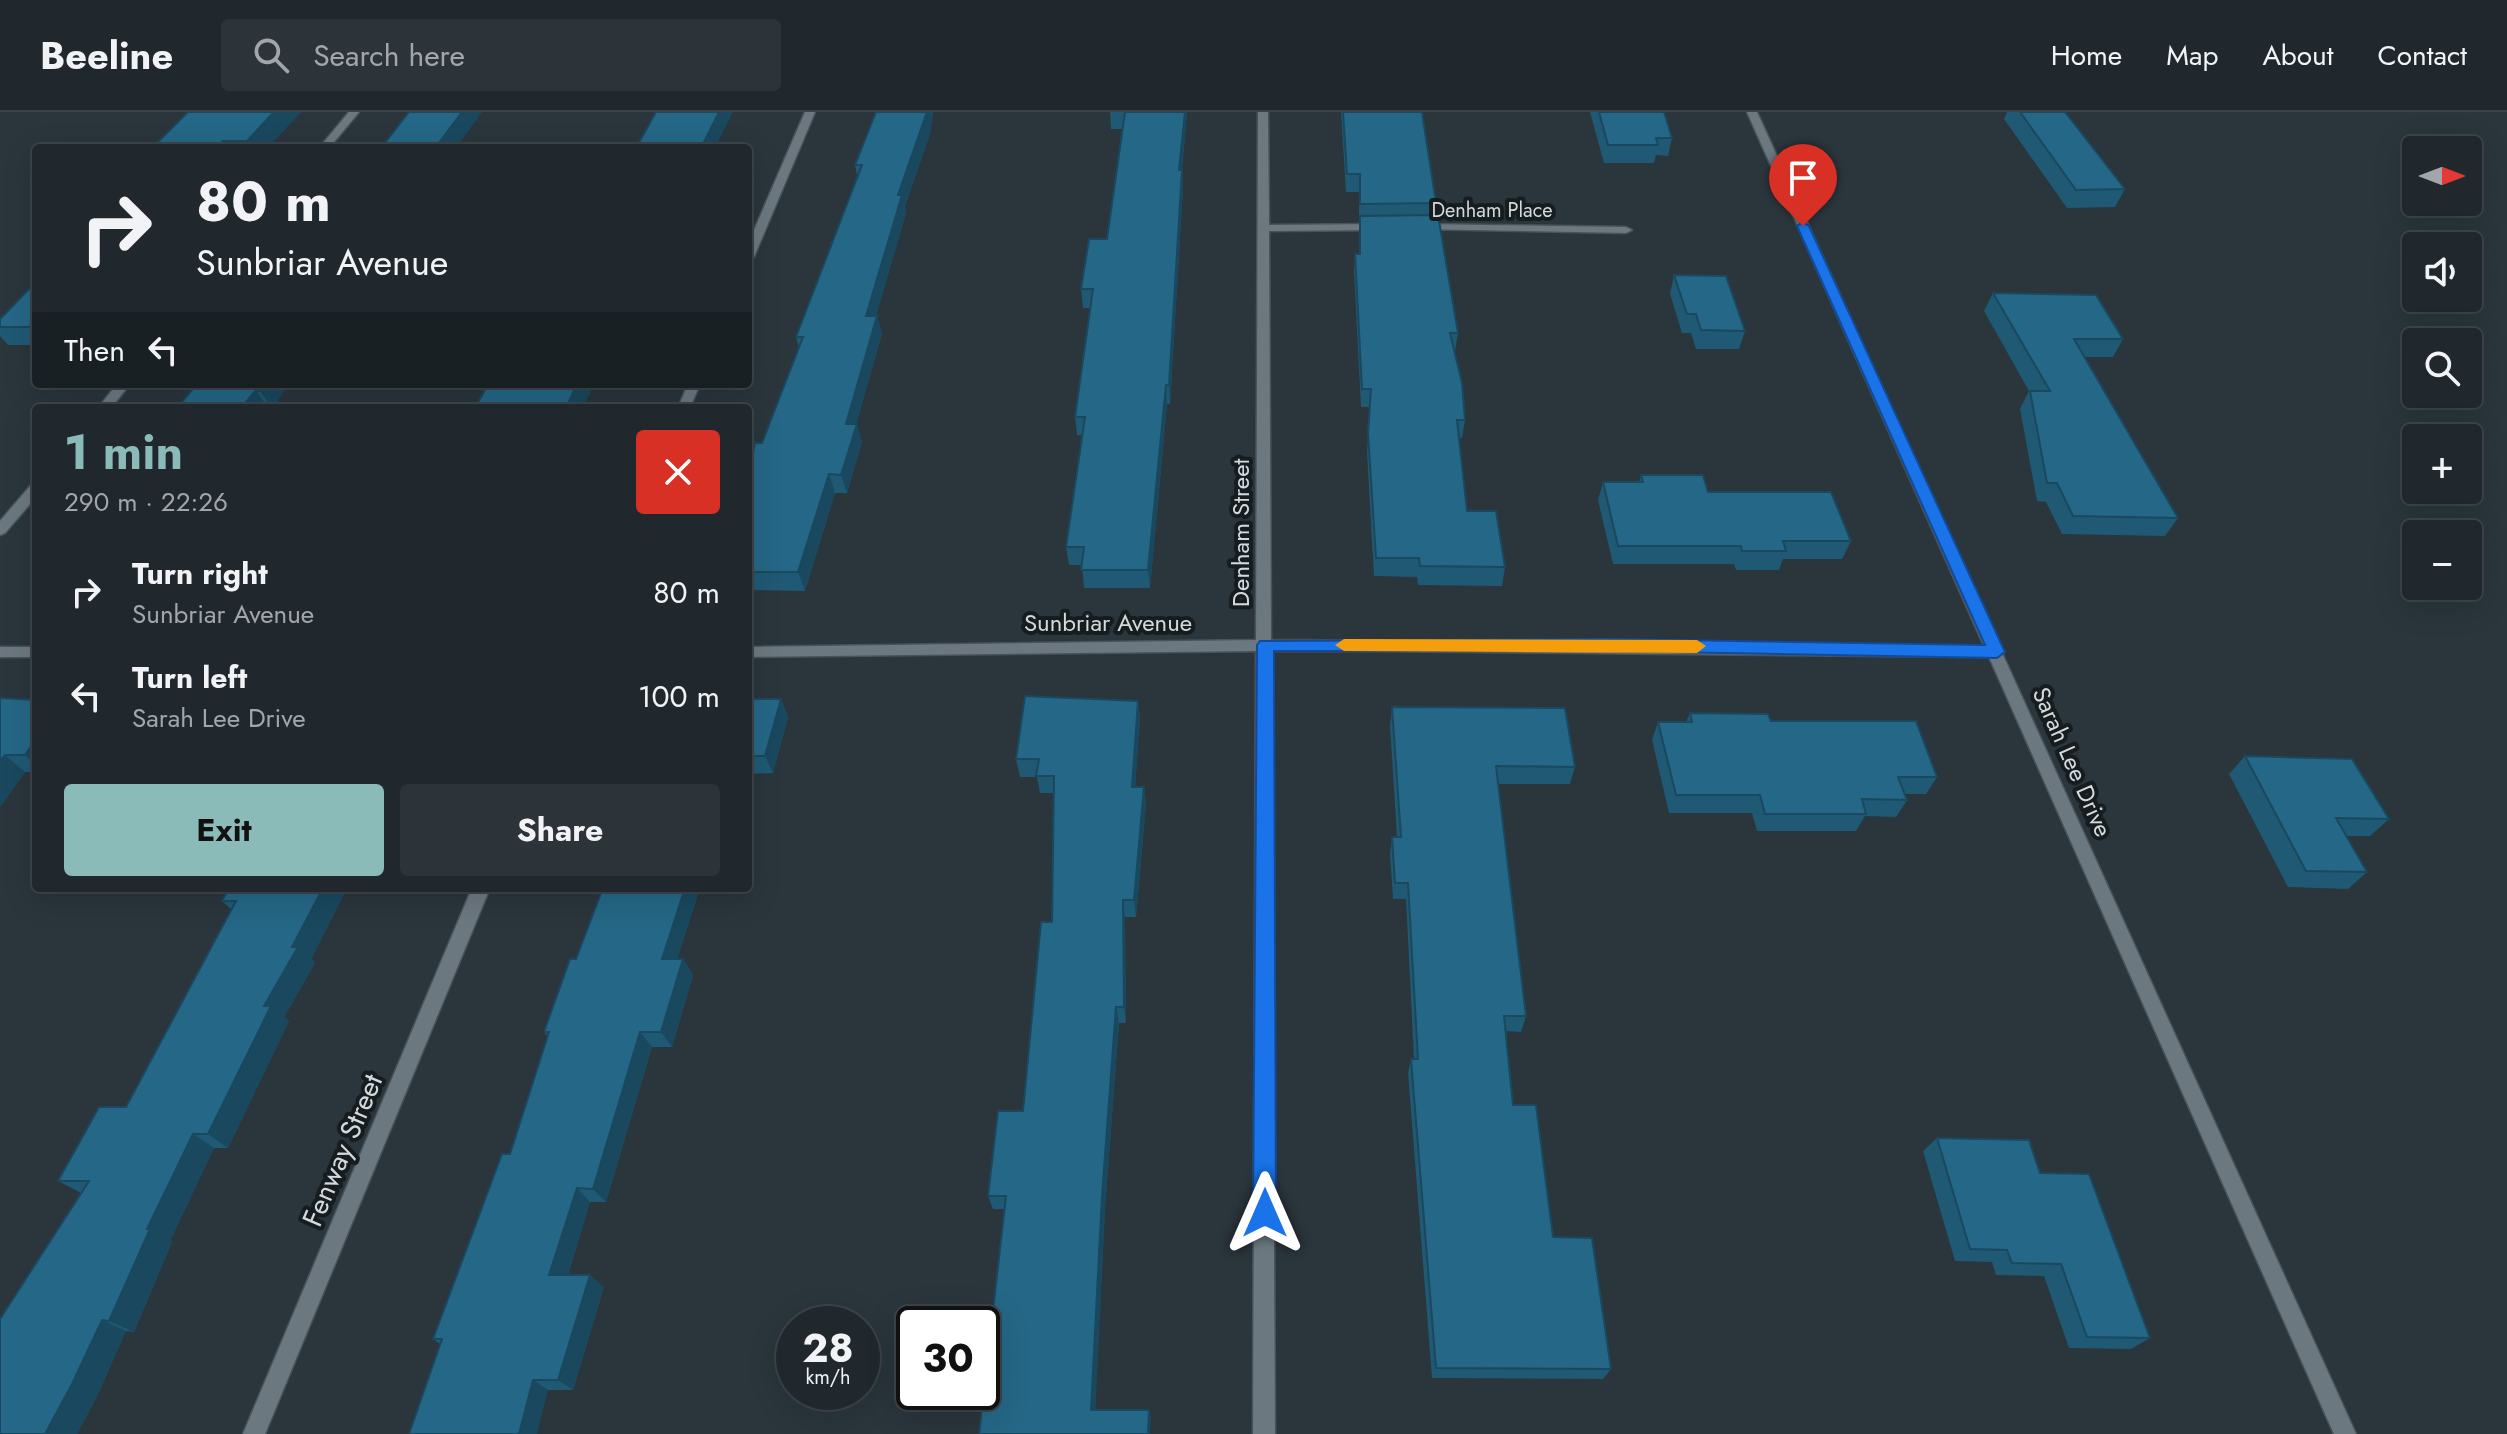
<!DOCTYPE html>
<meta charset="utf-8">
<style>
:root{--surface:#20282d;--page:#2d3439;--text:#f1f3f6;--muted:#a2a6aa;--line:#3d4449;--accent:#8bbbb9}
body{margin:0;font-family:Jost,sans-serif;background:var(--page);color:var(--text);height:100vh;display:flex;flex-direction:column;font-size:30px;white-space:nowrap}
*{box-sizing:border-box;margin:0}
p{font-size:26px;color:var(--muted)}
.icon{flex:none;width:44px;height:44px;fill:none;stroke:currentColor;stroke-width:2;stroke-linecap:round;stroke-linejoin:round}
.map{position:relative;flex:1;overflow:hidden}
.details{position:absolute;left:32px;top:292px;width:720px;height:488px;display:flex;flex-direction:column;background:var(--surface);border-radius:8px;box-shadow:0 8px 32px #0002,0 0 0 2px var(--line)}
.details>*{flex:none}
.banner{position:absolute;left:32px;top:32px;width:720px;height:244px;border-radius:8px;box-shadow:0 8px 32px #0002,0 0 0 2px var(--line);background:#20282d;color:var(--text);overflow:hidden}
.needle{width:52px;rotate:90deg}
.controls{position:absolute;left:2402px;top:24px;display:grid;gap:16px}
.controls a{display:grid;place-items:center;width:80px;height:80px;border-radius:8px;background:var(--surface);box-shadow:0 8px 32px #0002,0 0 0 2px var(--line);font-size:40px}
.speed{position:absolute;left:776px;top:1194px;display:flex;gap:16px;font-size:40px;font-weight:700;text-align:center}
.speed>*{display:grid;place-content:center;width:104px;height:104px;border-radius:50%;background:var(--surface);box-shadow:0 8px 32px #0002,0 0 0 2px var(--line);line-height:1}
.speed small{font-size:20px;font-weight:400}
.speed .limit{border:4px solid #111;border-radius:12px;background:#fff;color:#111}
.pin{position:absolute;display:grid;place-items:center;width:68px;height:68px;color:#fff;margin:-82px -34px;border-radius:50% 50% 50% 0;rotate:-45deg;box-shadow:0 0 8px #0007}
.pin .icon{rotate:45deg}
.me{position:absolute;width:88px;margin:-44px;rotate:0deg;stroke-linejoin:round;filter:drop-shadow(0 0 6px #0008)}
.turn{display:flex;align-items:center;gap:28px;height:168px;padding:0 32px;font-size:36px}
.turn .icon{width:104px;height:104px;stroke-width:2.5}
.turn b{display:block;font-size:56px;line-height:68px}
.then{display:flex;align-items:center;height:76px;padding:0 32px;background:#0003;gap:16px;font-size:30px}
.round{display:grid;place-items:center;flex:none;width:84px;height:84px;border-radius:8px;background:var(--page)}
.overview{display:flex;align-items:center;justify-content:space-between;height:136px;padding:0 32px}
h1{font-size:48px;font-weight:700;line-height:60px;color:var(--accent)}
.button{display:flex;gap:16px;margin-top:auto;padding:16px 32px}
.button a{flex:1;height:92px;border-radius:8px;background:var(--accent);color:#111;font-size:32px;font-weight:700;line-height:92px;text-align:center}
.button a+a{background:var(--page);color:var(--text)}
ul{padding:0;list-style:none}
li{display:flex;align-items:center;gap:24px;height:104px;padding:0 32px}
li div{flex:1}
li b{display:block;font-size:30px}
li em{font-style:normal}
header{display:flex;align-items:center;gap:48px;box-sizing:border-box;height:112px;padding:0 40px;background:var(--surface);border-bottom:2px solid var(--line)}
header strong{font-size:38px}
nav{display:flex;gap:44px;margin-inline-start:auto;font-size:28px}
.search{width:560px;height:72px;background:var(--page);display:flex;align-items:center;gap:20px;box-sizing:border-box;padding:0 28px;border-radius:8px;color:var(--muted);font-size:30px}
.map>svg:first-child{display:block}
</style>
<header>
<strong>Beeline</strong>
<div class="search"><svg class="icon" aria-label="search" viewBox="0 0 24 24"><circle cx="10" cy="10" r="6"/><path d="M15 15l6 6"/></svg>Search here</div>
<nav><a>Home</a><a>Map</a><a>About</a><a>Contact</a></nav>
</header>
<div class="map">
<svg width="2507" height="1322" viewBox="0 0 2507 1322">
<rect width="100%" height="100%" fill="#2a353c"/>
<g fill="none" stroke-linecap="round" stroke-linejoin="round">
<!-- minor casing -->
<g stroke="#485257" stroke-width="3">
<g id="minor">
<polygon points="349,0 359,0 329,36 319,36"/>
<polygon points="805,0 815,0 754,145 748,148 748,132"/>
<polygon points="1258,0 1268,0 1269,113 1381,112 1386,115 1381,118 1269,119 1271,528 1984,534 1747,0 1757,0 2000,535 2004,540 2003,543 2356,1322 2334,1322 1989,545 1372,539 1271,539 1275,1322 1253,1322 1256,539 748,545 748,535 1256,528"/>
<polygon points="1420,112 1626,115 1632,118 1626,121 1416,117 1415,115"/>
<polygon points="117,272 130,272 111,296 98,296"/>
<polygon points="688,272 700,272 690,296 678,296"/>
<polygon points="36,372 36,385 5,421 0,423 0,409 31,373"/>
<rect x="0" y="535" width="36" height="10"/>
<polygon points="472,776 490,776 265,1322 243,1322"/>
</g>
</g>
<!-- minor -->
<use href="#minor" fill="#6c7880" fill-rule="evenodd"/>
</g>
<!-- wall -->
<g fill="#205973">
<polygon points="188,0 301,0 267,36 152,36"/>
<polygon points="876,0 933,0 930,22 905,94 906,101 876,204 877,204 882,222 856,312 862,330 847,381 835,381 805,479 748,478 748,364 799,236 796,225 857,64 855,53"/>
<polygon points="1110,0 1187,0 1182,58 1183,76 1170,292 1167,292 1150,476 1084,476 1082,453 1069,453 1066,435 1082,323 1077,323 1075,305 1090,196 1083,196 1081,177 1107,127 1122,17 1111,17"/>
<polygon points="1341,0 1422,0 1436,91 1435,103 1458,221 1455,239 1454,239 1465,308 1462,326 1459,326 1467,399 1505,455 1502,474 1418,473 1417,465 1374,464 1367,340 1370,295 1361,295 1354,160 1355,142 1359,142 1359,80 1346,80"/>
<polygon points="1590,0 1664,0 1672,26 1668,44 1656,43 1654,51 1604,51"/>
<polygon points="2007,0 2065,0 2125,77 2115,95 2067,96 2004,7"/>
<polygon points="1674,163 1745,219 1739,237 1696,237 1691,221 1682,221 1670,182"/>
<polygon points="36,170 36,233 8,233 0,224 0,207"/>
<polygon points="1993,181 2123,227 2113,245 2085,245 2178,406 2165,424 2062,422 2046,390 2037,389 2020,297 2029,279 1984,199"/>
<polygon points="288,272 273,296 177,296"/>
<polygon points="1641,363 1708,380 1851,429 1842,447 1783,447 1779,458 1736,458 1734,452 1613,452 1598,388 1603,370 1639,370"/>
<polygon points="0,586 36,588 36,660 25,660 0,695"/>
<polygon points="748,587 781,587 788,605 773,661 748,662"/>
<polygon points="1138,589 1140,607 1135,675 1144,675 1146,692 1136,805 1125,805 1126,911 1119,911 1105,1097 1095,1298 1149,1298 1151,1307 979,1322 1004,1097 993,1097 988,1084 1023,999 1052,810 1053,681 1040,681 1037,665 1020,665 1016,647"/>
<polygon points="1392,595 1575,655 1570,672 1498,672 1526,904 1521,920 1506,919 1513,993 1553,1125 1611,1257 1603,1267 1432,1266 1408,961 1411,947 1414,947 1406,787 1393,787 1390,742 1392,725 1397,725 1390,613"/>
<polygon points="1690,601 1771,609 1937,665 1926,682 1905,682 1907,688 1896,705 1865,704 1856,719 1757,719 1752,701 1669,701 1652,628 1658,610 1686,610"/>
<polygon points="2245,644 2389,707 2370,724 2346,724 2367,760 2348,777 2288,775 2229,662"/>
<polygon points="229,776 347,776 311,847 315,851 284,905 289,909 228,1036 214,1036 170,1129 172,1130 134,1220 126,1219 98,1282 77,1322 0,1322 81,1081 58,1069 126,995 232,798 222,789"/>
<polygon points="700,776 677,847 683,847 693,863 672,935 652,935 606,1090 590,1090 568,1163 604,1175 573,1278 548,1278 440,1232 433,1227 510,1042 548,925 544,920 576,847"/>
<polygon points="1937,1026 2040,1061 2150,1226 2131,1237 2069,1236 2044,1164 1996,1163 1992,1150 1955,1149 1923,1039"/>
</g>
<!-- shaded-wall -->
<g fill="#1a485e">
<polygon points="274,0 301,0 267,36 251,36 247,29"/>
<polygon points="462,0 482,0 456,36 435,36"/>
<polygon points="719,0 733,0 715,36 701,36"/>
<polygon points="927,0 933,0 930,22 905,94 906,101 871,222 866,204 898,83"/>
<polygon points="1185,0 1187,0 1180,76 1179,58"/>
<polygon points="223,29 227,36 216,36"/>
<polygon points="1182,58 1183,76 1170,292 1169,273"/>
<polygon points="877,204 882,222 851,331 846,312"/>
<polygon points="264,272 288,272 273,296 272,296 260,279"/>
<polygon points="577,272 594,272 583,296 566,296"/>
<polygon points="1166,273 1167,292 1150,476 1148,458"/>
<polygon points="256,278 268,296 241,296"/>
<polygon points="857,312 862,330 847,381 841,363"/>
<polygon points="829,362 835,381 805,479 798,460"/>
<polygon points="781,587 788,605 773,661 765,644"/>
<polygon points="1138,589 1140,607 1134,692 1132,675"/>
<polygon points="36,627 36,653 25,643"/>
<polygon points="5,643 25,660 0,695 0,649"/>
<polygon points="1144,675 1146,692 1136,805 1134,788"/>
<polygon points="323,776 347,776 311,847 315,851 284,905 289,909 228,1036 208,1022 264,894 292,835"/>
<polygon points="685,776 700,776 672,863 662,847"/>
<polygon points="1123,788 1125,805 1126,911 1124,895"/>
<polygon points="683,847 693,863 672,935 661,920"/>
<polygon points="1116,895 1119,911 1105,1097 1095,1308 1091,1298 1102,1084"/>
<polygon points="640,920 652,935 606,1090 593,1077"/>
<polygon points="193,1022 214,1036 170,1129 172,1130 134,1220 109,1209 147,1117"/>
<polygon points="577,1076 590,1090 564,1175 549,1163"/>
<polygon points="590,1163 604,1175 573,1278 558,1268"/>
<polygon points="102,1208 126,1219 98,1282 77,1322 45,1322"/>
<polygon points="533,1268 548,1278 537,1322 519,1322"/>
<polygon points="1149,1298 1151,1307 1150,1322 1148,1322"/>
</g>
<!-- building -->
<g fill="#256786" stroke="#1a485e" stroke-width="2">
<polygon points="188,0 274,0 247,29 223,29 216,36 152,36"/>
<polygon points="409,0 462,0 435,36 381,36"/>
<polygon points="656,0 719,0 701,36 636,36"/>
<polygon points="876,0 927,0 898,83 902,83 866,204 877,204 846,312 857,312 841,363 829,362 798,460 748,460 748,364 755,331 762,331 803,225 796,225 862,53 855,53"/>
<polygon points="1125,0 1185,0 1179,58 1182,58 1169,273 1166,273 1148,458 1081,458 1084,435 1066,435 1085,305 1075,305 1093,177 1081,177 1089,127 1107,127"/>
<polygon points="1343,0 1422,0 1436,91 1360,92 1360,62 1347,62"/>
<polygon points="1599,0 1664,0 1672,26 1656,26 1658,33 1608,33"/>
<polygon points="2020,0 2065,0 2125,77 2076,78"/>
<polygon points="1438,103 1458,221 1450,221 1462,271 1465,308 1457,308 1467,399 1496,399 1505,455 1420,454 1419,446 1376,446 1368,321 1371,277 1362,277 1355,142 1360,142 1360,104"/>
<polygon points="1674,163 1726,164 1745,219 1701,218 1696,202 1687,202"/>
<polygon points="36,170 36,215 0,215 0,207"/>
<polygon points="1993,181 2096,183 2123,227 2074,227 2178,406 2073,404 2057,371 2047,371 2030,279 2050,279"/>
<polygon points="197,272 264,272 260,279 256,278 241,296 177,296"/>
<polygon points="503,272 577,272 566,296 475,296 486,276 501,275"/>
<polygon points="1641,363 1703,363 1708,380 1831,380 1851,429 1783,429 1786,439 1742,439 1741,434 1618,434 1603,370 1643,370"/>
<polygon points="1025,584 1138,589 1132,675 1144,675 1134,788 1123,788 1124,895 1116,895 1102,1084 1091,1298 1149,1298 1148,1322 979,1322 1006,1084 988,1084 998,999 1023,999 1041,810 1052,810 1054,664 1036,664 1039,647 1016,647"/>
<polygon points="0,586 36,588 36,627 25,643 5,643 0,649"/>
<polygon points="748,587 781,587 765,644 748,644"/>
<polygon points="1392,595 1565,596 1575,655 1496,654 1526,904 1504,904 1513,993 1536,993 1553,1125 1592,1126 1611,1257 1436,1256 1411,947 1418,947 1408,771 1395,771 1392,725 1401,725"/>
<polygon points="1690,601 1768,602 1771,609 1916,609 1937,665 1898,665 1907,688 1862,687 1866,702 1765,702 1760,683 1676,683 1658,610 1692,610"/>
<polygon points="2245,644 2352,647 2389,707 2336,706 2367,760 2306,759"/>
<polygon points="229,776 323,776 292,835 298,835 264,894 271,894 208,1022 193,1022 147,1117 150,1117 109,1209 102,1208 72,1272 45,1322 0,1322 0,1207 89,1069 58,1069 99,995 126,995 236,789 222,789"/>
<polygon points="603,776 685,776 662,847 683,847 661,920 640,920 593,1077 577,1076 549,1163 590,1163 558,1268 533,1268 519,1322 409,1322 442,1227 433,1227 502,1042 510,1042 549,920 544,920 570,847 576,847"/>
<polygon points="1937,1026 2029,1028 2040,1061 2089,1062 2150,1226 2087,1225 2061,1152 2012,1151 2007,1138 1970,1137"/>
</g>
<!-- route -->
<polygon fill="#1a73e8" stroke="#114b97" stroke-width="2" points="1803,110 1809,114 2005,540 1997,546 1607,539 1274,539 1276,1101 1273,1109 1265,1112 1257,1109 1253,1101 1257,533 1260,529 1607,527 1985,533 1797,114"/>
<!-- slow -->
<polygon fill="#f59e0b" points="1344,527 1697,528 1706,534 1697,541 1344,539 1335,533"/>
<g text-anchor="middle" stroke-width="8" stroke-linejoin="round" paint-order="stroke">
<!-- far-street labels -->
<g font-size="20" fill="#d3dade" stroke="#171c1f">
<text x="1492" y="105">Denham Place</text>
</g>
<!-- street labels -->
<g font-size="24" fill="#d3dade" stroke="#171c1f">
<text transform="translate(1241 421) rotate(-90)" y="8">Denham Street</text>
<text x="1108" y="519">Sunbriar Avenue</text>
<text transform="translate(2072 650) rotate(66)" y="8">Sarah Lee Drive</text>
</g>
<!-- near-street labels -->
<g font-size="28" fill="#d3dade" stroke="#171c1f">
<text transform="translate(342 1038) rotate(-67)" y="10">Fenway Street</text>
</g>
</g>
</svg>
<div class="controls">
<a><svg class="needle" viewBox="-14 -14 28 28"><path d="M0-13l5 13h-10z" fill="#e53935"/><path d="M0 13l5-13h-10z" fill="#a2a6aa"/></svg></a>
<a><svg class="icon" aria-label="sound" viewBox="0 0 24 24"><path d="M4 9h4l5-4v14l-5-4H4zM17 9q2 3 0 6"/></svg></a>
<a><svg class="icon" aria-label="search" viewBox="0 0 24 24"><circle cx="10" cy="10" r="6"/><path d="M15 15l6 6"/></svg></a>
<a>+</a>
<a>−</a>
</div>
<div class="speed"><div>28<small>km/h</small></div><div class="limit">30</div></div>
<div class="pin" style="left:1803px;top:114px;background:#d93025"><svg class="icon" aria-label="arrive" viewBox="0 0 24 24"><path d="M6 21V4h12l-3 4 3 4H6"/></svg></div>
<svg class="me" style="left:1265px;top:1101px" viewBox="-20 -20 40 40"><path d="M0-17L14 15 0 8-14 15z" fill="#1a73e8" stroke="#fff" stroke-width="4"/></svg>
<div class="banner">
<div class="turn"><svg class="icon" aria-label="right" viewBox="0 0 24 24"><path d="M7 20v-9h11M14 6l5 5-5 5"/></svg><div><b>80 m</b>Sunbriar Avenue</div></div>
<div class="then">Then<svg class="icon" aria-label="left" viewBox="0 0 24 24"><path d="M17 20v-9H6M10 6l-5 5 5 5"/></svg></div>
</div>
<section class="details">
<div class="overview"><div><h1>1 min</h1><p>290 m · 22:26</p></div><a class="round" style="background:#d93025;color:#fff"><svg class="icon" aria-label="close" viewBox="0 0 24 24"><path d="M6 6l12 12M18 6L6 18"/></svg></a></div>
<ul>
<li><svg class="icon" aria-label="right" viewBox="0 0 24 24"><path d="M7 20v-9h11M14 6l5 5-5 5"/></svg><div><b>Turn right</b><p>Sunbriar Avenue</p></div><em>80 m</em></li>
<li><svg class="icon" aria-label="left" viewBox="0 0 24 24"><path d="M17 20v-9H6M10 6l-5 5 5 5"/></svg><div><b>Turn left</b><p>Sarah Lee Drive</p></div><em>100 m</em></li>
</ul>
<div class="button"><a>Exit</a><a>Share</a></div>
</section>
</div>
